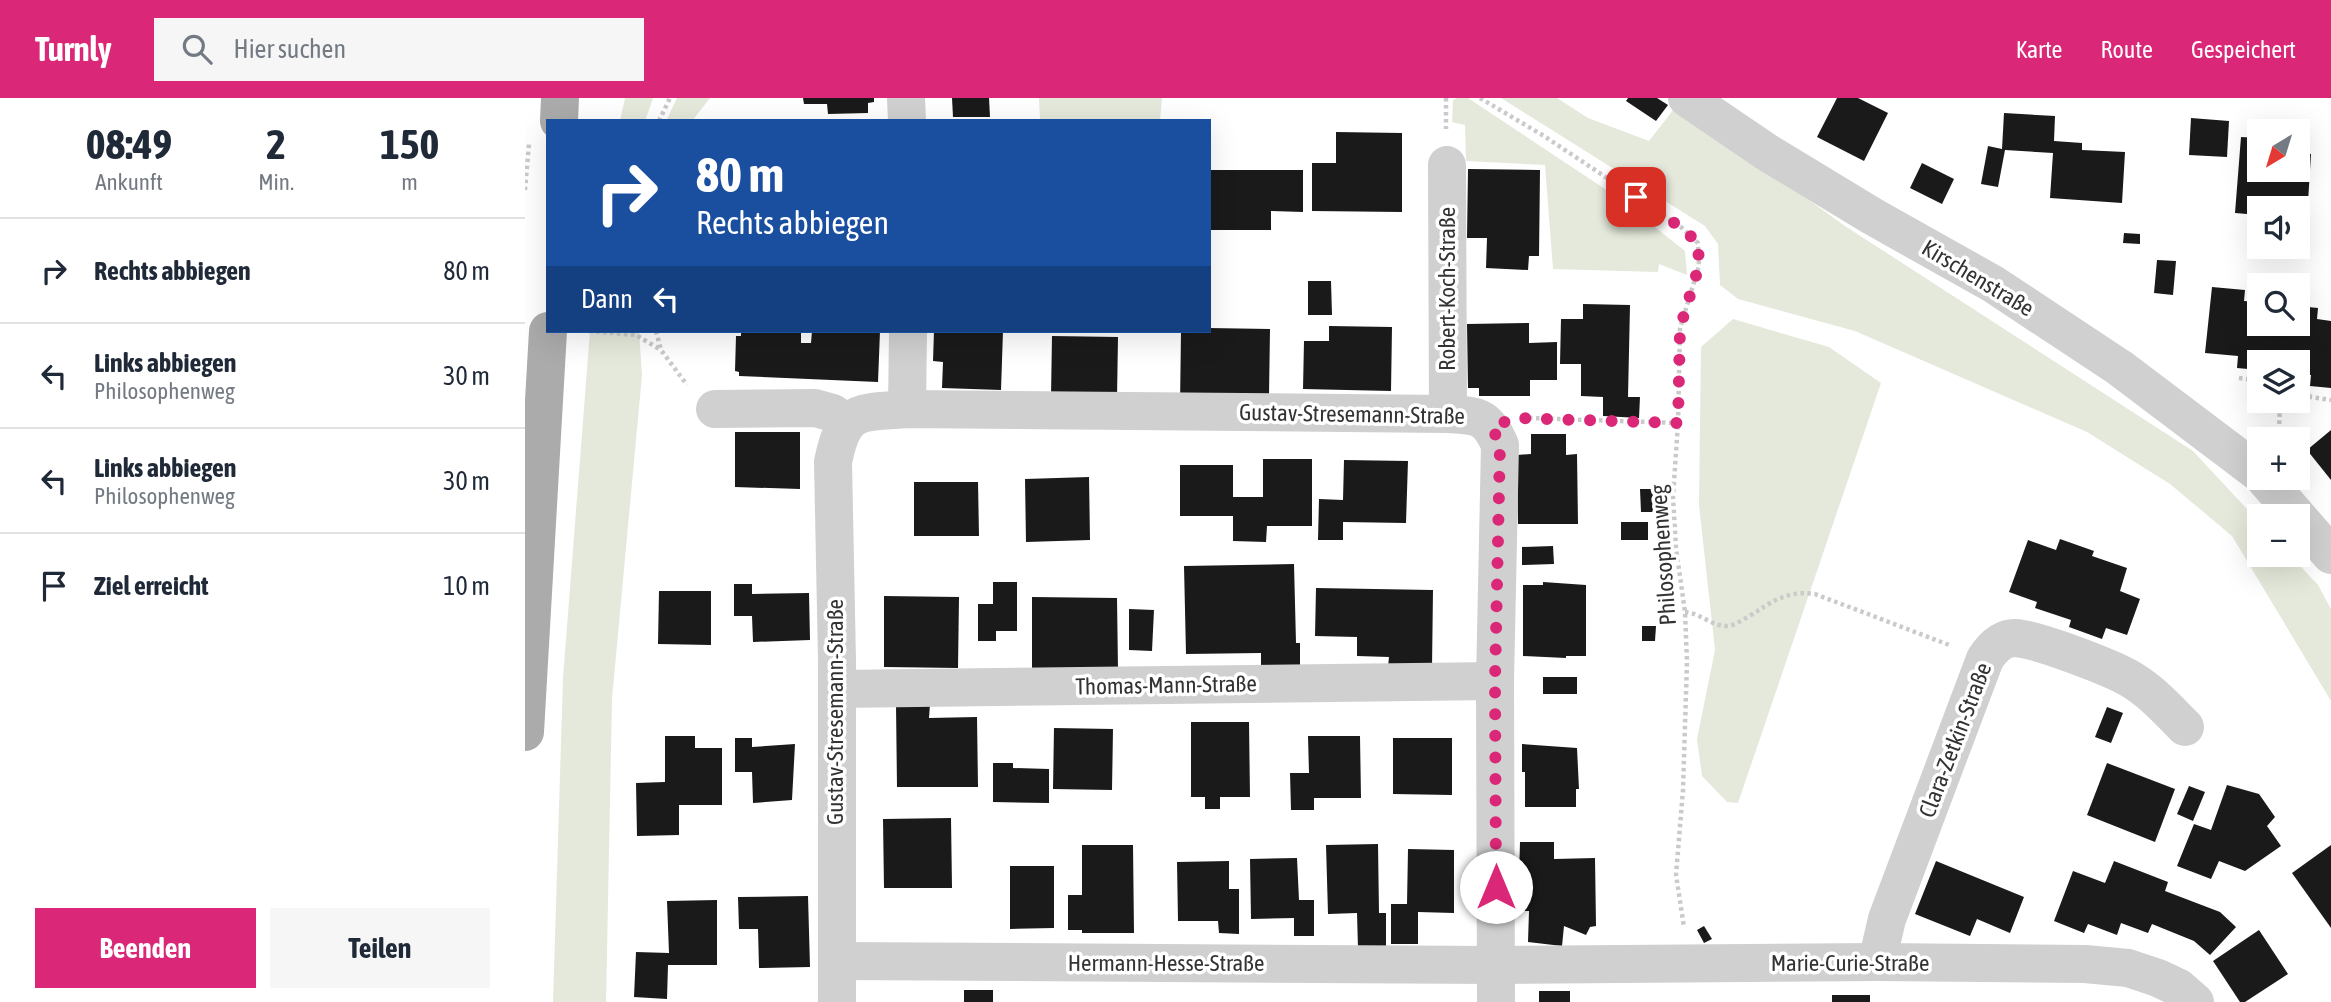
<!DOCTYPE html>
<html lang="de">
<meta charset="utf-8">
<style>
:root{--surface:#fff;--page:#f6f6f7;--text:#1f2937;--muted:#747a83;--line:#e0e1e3;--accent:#db2777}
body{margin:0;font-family:"Asap Condensed",sans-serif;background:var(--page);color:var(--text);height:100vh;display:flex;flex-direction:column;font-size:26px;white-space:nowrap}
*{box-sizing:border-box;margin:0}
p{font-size:23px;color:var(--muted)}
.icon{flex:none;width:38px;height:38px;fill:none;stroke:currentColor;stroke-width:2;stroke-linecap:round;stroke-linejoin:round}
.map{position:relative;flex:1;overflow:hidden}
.details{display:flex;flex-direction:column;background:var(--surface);width:525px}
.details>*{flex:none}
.hud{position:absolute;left:21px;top:21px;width:665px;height:214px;border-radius:0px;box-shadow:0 7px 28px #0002;background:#1a4fa0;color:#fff;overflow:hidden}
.needle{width:46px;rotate:218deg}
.controls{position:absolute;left:1722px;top:21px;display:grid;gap:14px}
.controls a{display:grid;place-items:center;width:63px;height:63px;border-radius:0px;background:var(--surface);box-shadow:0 7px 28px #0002;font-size:35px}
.pin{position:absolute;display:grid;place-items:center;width:60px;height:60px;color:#fff;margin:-30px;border-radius:14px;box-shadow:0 4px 10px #0006}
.me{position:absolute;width:77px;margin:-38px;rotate:0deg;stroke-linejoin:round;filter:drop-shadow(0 0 5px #0008)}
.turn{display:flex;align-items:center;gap:24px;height:147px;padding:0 35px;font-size:32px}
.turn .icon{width:91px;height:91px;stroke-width:2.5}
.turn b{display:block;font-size:49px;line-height:60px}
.then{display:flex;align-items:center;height:66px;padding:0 35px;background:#0003;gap:14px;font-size:26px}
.eta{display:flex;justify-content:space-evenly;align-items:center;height:119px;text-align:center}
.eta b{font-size:42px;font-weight:700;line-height:49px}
.primary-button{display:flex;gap:14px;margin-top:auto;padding:14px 35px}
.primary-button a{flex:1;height:80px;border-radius:0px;background:var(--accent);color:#fff;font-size:28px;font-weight:700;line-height:80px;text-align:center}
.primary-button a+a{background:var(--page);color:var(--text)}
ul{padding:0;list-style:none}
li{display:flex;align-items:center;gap:21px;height:105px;padding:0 35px;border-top:2px solid var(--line)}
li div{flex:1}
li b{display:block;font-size:26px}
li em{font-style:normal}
header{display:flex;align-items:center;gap:42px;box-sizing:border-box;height:98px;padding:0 35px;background:var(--accent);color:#fff}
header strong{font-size:33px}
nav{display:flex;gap:38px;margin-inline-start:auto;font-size:24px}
.search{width:490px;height:63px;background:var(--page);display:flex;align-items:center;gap:18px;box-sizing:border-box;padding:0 24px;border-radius:0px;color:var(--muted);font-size:26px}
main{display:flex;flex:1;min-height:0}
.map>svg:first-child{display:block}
</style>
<header>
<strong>Turnly</strong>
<div class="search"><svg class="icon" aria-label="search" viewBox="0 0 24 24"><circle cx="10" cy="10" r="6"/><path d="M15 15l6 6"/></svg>Hier suchen</div>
<nav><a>Karte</a><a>Route</a><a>Gespeichert</a></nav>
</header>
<main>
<section class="details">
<div class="eta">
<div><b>08:49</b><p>Ankunft</p></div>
<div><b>2</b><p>Min.</p></div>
<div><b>150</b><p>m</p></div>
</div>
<ul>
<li><svg class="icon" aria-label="right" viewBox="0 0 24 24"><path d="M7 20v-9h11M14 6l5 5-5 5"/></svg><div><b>Rechts abbiegen</b></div><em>80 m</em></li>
<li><svg class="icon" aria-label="left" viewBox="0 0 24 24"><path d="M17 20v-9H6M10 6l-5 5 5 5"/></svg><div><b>Links abbiegen</b><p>Philosophenweg</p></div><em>30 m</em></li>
<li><svg class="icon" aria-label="left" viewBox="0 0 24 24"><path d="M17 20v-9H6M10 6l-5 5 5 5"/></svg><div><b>Links abbiegen</b><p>Philosophenweg</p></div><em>30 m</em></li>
<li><svg class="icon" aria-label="arrive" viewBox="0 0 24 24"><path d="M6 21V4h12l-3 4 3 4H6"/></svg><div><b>Ziel erreicht</b></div><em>10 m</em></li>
</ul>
<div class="primary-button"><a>Beenden</a><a>Teilen</a></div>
</section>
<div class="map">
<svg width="1806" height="904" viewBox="0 0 1806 904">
<rect width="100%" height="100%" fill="#fff"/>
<!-- green -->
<g fill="#e4e9db">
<polygon points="100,0 128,0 120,23 95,23"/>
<polygon points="152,0 185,0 167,23 141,23"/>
<polygon points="514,0 637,0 635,23 515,23"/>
<polygon points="932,0 943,0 1092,99 1160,153 1162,177 1134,166 1133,174 1028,171 1020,67 941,63 940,27 927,24 928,2"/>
<polygon points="976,0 1032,0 1063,20 1124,43 1152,7 1320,128 1668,353 1734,424 1734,457 1765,457 1793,487 1806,511 1806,603 1707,438 1645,386 1562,334 1330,233 1213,201 1195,187 1193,146 1180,128"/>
<polygon points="1208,221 1304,249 1356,285 1213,705 1202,704 1177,678 1172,641 1190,552 1174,407 1176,249"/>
<polygon points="65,233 114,233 117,277 87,601 81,904 28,904 38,580"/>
</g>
<!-- building -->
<g fill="#1a1a1a">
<polygon points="278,0 349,0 349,4 343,5 343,15 303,16 302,6 279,6"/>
<polygon points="427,0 464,0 465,19 428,19"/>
<polygon points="1103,0 1132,0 1143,7 1131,23 1101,3"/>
<polygon points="1312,0 1333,0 1363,15 1339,63 1292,39"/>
<polygon points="1479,15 1530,18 1529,43 1557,45 1557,52 1600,54 1597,105 1525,100 1528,55 1480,52 1473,89 1456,86 1463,48 1477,51"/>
<polygon points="1666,20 1704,23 1702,59 1664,57"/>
<polygon points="811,34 877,35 877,114 787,113 787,65 811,65"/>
<polygon points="1716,39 1734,40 1734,72 1773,72 1773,55 1786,56 1782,120 1773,119 1773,110 1734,110 1734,117 1710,115"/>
<polygon points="1397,65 1429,81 1417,106 1385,90"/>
<polygon points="943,71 1015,72 1014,158 1004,158 1003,172 961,170 962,140 942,140"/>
<polygon points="684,72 778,72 778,114 746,113 746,132 684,132"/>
<polygon points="1599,135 1615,136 1615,146 1598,145"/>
<polygon points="1632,162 1651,163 1648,197 1629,195"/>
<polygon points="783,183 806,183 807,217 783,217"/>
<polygon points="1687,189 1720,192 1719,203 1734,204 1734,226 1773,226 1773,208 1793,210 1792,221 1806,223 1806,290 1785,288 1786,277 1773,276 1773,264 1734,264 1734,272 1712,270 1713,258 1680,255"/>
<polygon points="1058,206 1105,207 1103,299 1115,299 1114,320 1078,318 1078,299 1056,298 1056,266 1035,266 1036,221 1058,221"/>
<polygon points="1004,225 1004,245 1032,244 1032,282 1005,282 1005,298 954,298 954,290 943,290 942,226"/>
<polygon points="804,228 867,229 866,293 778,291 779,243 804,243"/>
<polygon points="684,230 745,231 744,297 655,308 656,233 684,233"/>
<polygon points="216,233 276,233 276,245 286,245 287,233 355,233 353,284 214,278 214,274 210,273 211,238 216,238"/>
<polygon points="409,233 478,233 476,292 417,290 418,264 408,263"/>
<polygon points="527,238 593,239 592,300 526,298"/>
<polygon points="1806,332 1806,382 1782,352"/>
<polygon points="210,334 275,334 275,391 210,389"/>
<polygon points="1006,336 1041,336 1041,357 1052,356 1053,426 993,426 992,357 1006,356"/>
<polygon points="738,361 787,361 787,428 742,428 741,444 708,443 708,418 655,418 655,367 708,367 708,399 738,399"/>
<polygon points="819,362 883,363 881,425 818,424 818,442 793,442 794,401 818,402"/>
<polygon points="564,379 565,442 501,444 500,381"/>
<polygon points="389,384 453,384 454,438 389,438"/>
<polygon points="1115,391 1132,391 1132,414 1116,414"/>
<rect x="1096" y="424" width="27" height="18"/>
<polygon points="1535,441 1569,453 1567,458 1602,470 1595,493 1615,501 1602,537 1581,530 1577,541 1544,529 1546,522 1510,510 1512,504 1484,494 1503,442 1531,452"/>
<polygon points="1028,448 1029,466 997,467 997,449"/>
<polygon points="769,466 771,545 775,545 775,568 736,569 736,555 661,556 659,468"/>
<polygon points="468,484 492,484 492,533 471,533 471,543 453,543 453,506 468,506"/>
<polygon points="1018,484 1061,487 1061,558 1041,558 1041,560 998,558 998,487 1018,487"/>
<polygon points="209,486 227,486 227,496 284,495 285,542 228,544 227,518 209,518"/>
<polygon points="791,490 908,492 907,570 863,569 864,559 832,558 832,539 790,538"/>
<polygon points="134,493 186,493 186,547 133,546"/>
<polygon points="359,498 434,499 433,570 359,569"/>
<polygon points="507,499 592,500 593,572 507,572"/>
<polygon points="604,511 629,512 627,553 604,552"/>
<polygon points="1117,528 1131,528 1130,543 1117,543"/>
<rect x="1018" y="579" width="34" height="17"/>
<polygon points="405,606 404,620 452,619 453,689 372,689 371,607"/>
<polygon points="1582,609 1598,615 1586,645 1570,639"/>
<polygon points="666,624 724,624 725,699 695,699 695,711 680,711 680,699 666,699"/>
<polygon points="529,630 588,631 587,692 528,691"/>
<polygon points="140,638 170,638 170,650 197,650 197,707 154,707 154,737 112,738 111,685 140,684"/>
<polygon points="783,638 835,638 836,700 789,700 789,712 766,712 765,675 784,675"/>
<polygon points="210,640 227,640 227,649 270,646 267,702 228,705 227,674 210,674"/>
<polygon points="868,640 927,640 927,697 868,696"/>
<polygon points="997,646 1052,650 1054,691 1051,691 1051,709 1000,709 1000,674 997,674"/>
<polygon points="468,665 488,665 488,670 524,671 524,705 468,704"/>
<polygon points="1582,665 1650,691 1630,744 1562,717"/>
<polygon points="1702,687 1734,696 1750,719 1742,728 1756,748 1720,773 1694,763 1686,781 1652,768 1669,726 1686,732"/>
<polygon points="1664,688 1680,694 1668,723 1652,716"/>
<polygon points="426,720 427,790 359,790 358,721"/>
<polygon points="995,744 1029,744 1029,761 1070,760 1071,828 1065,829 1061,837 1039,828 1037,848 1003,844 1004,813 1000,813 1000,778 994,778"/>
<polygon points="853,746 854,815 861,815 861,850 833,851 832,815 803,816 801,747"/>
<polygon points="557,747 608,747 609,835 557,835 557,832 543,832 543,797 557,797"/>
<polygon points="1806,747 1806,830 1767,775"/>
<polygon points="883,751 929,752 929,815 893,814 893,846 866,846 866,806 882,806"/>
<polygon points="772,760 774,802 789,802 789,838 769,838 769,820 726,821 725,761"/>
<polygon points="704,763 704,791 714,791 714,836 694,835 693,823 653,823 652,764"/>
<polygon points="1411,763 1499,799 1485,835 1452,821 1445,838 1390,816"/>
<polygon points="1589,763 1643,784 1640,793 1695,814 1711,829 1685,857 1669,843 1627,826 1623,835 1596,825 1592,837 1563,826 1559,835 1529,823 1548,773 1580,785"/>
<polygon points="485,768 529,768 529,830 485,831"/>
<polygon points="283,798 285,869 234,870 233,831 214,831 213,799"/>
<polygon points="192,802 192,867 143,867 142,901 109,899 111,854 144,855 142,803"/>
<polygon points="1179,828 1187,841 1179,845 1172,832"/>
<polygon points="1734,832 1763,876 1720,904 1715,904 1688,863"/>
<rect x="439" y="892" width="29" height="12"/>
<rect x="1014" y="893" width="31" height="11"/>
<rect x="1307" y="897" width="38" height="7"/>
</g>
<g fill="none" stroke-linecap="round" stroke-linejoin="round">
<!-- path -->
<g stroke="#cacaca" stroke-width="4.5" stroke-dasharray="3.5 3.5" stroke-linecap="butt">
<polyline points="921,0 921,31"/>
<polyline points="955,0 1019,38 1157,130 1173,145 1174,168 1155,230 1153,325 1148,399 1151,450 1160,514 1162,564 1158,692 1151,777 1159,829"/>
<polyline points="134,23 145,0"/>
<polyline points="0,92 4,46"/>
<polyline points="64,233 111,237 136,252"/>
<polyline points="131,233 136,252 162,287"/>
<polyline points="1714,280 1734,283"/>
<polyline points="1773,289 1786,299 1806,302"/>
<polyline points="1004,320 1153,325"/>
<polyline points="1751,339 1754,334 1755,303"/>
<path d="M1160,514C1175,515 1188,529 1203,528C1210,527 1217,522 1223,519C1247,504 1261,492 1290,496L1427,548"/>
</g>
<!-- minor -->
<g stroke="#d0d0d0" stroke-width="38">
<polyline points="381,0 382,23"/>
<polyline points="1162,0 1243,55 1347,118 1468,186 1595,270 1734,375"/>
<polyline points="922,67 923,316"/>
<polyline points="190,311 290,310 308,315 320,327"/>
<polyline points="382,311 383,233"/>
<polyline points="1739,380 1806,457"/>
<polyline points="312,591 970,583"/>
<polyline points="312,863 971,867 1352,864 1560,866 1603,870 1633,880 1654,890 1670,904"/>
<path d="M1352,864L1362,821L1460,561C1467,550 1476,540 1490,540C1511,541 1588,570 1607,582C1627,594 1643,612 1660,629"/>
<path d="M312,904V563L308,364C319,310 333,315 382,311L923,316C953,318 962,317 975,347L970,583L971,904"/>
</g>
<!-- major -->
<g stroke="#ababab" stroke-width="38">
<polyline points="34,23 35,0"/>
<polyline points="0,634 23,233"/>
</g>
</g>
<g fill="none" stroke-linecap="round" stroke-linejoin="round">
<!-- route -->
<polyline stroke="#db2777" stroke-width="12" stroke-dasharray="0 21.6" points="971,789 970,583 975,347 967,329 989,320 1153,325 1155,230 1174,168 1173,145 1157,130 1111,99"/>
</g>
<g text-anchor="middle" stroke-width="7" stroke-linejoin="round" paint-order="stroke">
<!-- street labels -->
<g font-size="23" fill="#333" stroke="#fff">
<text transform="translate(1453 180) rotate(31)" y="8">Kirschenstraße</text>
<text transform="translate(922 191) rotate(-90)" y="8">Robert-Koch-Straße</text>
<text transform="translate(827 316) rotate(1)" y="8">Gustav-Stresemann-Straße</text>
<text transform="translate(1138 457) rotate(-94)" y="8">Philosophenweg</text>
<text transform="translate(641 587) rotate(-1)" y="8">Thomas-Mann-Straße</text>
<text transform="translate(310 614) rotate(-90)" y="8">Gustav-Stresemann-Straße</text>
<text transform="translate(1430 642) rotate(-69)" y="8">Clara-Zetkin-Straße</text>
<text x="641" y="873">Hermann-Hesse-Straße</text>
<text x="1325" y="873">Marie-Curie-Straße</text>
</g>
</g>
</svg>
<div class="controls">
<a><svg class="needle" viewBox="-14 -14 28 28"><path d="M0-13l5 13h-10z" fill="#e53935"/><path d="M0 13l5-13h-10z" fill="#747a83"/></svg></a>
<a><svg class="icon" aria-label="sound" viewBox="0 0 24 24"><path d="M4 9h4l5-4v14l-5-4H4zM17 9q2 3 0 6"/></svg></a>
<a><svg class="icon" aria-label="search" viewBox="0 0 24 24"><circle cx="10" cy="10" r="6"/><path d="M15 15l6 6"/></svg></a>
<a><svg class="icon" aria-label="layers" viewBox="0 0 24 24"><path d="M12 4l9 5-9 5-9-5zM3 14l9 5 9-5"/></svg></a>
<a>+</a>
<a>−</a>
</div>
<div class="pin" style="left:1111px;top:99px;background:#d93025"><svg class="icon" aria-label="arrive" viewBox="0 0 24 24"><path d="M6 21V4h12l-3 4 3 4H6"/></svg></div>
<svg class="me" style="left:971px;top:789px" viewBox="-20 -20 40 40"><circle r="19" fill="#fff"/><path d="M0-13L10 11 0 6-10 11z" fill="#db2777"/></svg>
<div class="hud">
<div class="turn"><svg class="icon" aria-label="right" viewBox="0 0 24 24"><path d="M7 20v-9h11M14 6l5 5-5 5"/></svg><div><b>80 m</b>Rechts abbiegen</div></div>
<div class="then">Dann<svg class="icon" aria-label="left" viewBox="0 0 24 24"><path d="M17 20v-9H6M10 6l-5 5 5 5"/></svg></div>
</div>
</div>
</main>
